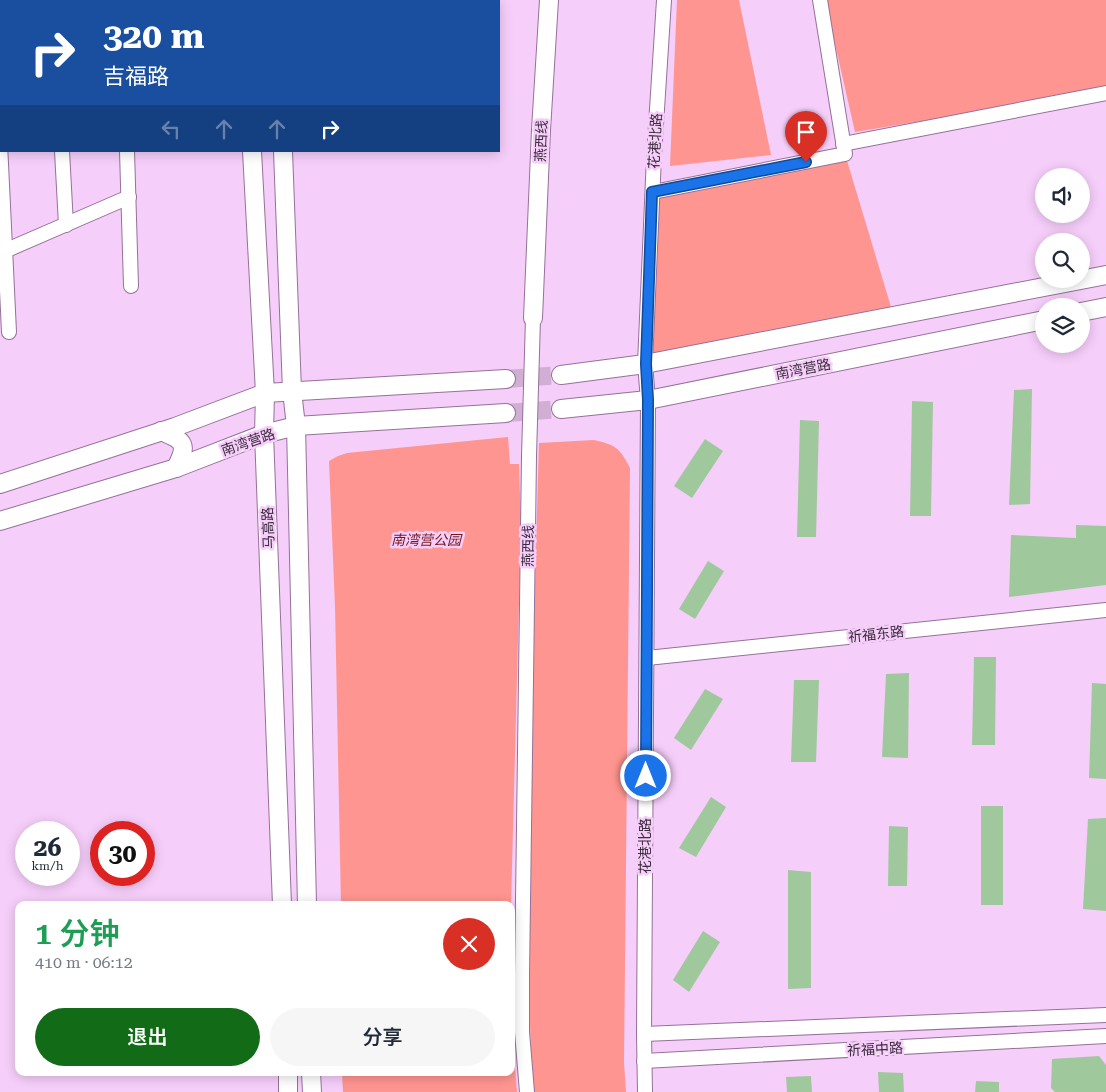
<!DOCTYPE html>
<html lang="zh">
<meta charset="utf-8">
<style>
:root{--surface:#fff;--page:#f6f6f7;--text:#1f2937;--muted:#747a83;--accent:#126c17}
body{margin:0;font-family:"Roboto Serif","Noto Sans SC",serif;background:var(--page);color:var(--text);height:100vh;display:flex;flex-direction:column;font-size:19px;white-space:nowrap}
*{box-sizing:border-box;margin:0}
p{font-size:16px;color:var(--muted)}
.icon{flex:none;width:28px;height:28px;fill:none;stroke:currentColor;stroke-width:2;stroke-linecap:round;stroke-linejoin:round}
.map{position:relative;flex:1;overflow:hidden}
.side{position:absolute;left:15px;top:901px;width:500px;height:175px;display:flex;flex-direction:column;background:var(--surface);border-radius:10px;box-shadow:0 2px 12px #0003}
.side>*{flex:none}
.guide{position:absolute;left:0px;top:0px;width:500px;height:152px;box-shadow:0 2px 12px #0003;background:#1a4fa0;color:#fff;overflow:hidden}
.tools{position:absolute;left:1035px;top:168px;display:grid;gap:10px}
.tools a{display:grid;place-items:center;width:55px;height:55px;border-radius:50%;background:var(--surface);box-shadow:0 2px 12px #0003;font-size:25px}
.speed{position:absolute;left:15px;top:821px;display:flex;gap:10px;font-size:25px;font-weight:700;text-align:center}
.speed>*{display:grid;place-content:center;width:65px;height:65px;border-radius:50%;background:var(--surface);box-shadow:0 2px 12px #0003;line-height:1}
.speed small{font-size:12px;font-weight:400}
.speed .limit{border:8px solid #d22;background:#fff;color:#111}
.pin{position:absolute;display:grid;place-items:center;width:42px;height:42px;color:#fff;margin:-51px -21px;border-radius:50% 50% 50% 0;rotate:-45deg;box-shadow:0 0 5px #0007}
.pin .icon{rotate:45deg}
.me{position:absolute;width:55px;margin:-28px;rotate:0deg;stroke-linejoin:round;filter:drop-shadow(0 0 4px #0008)}
.turn{display:flex;align-items:center;gap:18px;height:105px;padding:0 20px;font-size:22px}
.turn .icon{width:65px;height:65px;stroke-width:2.5}
.turn b{display:block;font-size:35px;line-height:42px}
.lanes{display:flex;align-items:center;height:48px;padding:0 20px;background:#0003;justify-content:center;gap:25px;direction:ltr}
.lanes .off{opacity:.35}
.round{display:grid;place-items:center;flex:none;width:52px;height:52px;border-radius:26px;background:var(--page)}
.overview{display:flex;align-items:center;justify-content:space-between;height:85px;padding:0 20px}
h1{font-size:30px;font-weight:600;line-height:38px;color:#1e9e55}
.button{display:flex;gap:10px;margin-top:auto;padding:10px 20px}
.button a{flex:1;height:58px;border-radius:30px;background:var(--accent);color:#fff;font-size:20px;font-weight:600;line-height:58px;text-align:center}
.button a+a{background:var(--page);color:var(--text)}
.map>svg:first-child{display:block}
</style>
<div class="map">
<svg width="1106" height="1092" viewBox="0 0 1106 1092">
<rect width="100%" height="100%" fill="#f6cefa"/>
<!-- green -->
<g fill="#ff9590">
<polygon points="677,0 739,0 771,155 670,166"/>
<polygon points="825,0 1106,0 1106,91 855,132"/>
<polygon points="845,154 894,317 645,364 653,192"/>
<polygon points="508,437 510,464 519,464 521,527 511,905 341,905 335,606 329,461 338,456 347,453"/>
<path d="M594,440C616,445 620,448 630,468L624,1063L626,1092H534C527,1013 529,934 530,854C531,717 535,580 539,443Z"/>
<polygon points="511,1019 517,1092 343,1092 342,1073 511,1072"/>
</g>
<!-- building -->
<g fill="#a0c89d">
<polygon points="1032,389 1030,504 1009,505 1014,390"/>
<polygon points="912,401 933,402 931,516 910,516"/>
<polygon points="800,420 819,421 816,537 797,537"/>
<polygon points="705,439 723,451 692,498 674,486"/>
<polygon points="1076,525 1106,526 1106,585 1009,597 1011,535 1076,538"/>
<polygon points="708,561 724,571 695,619 679,609"/>
<polygon points="974,657 996,657 995,745 972,745"/>
<polygon points="909,673 908,758 882,757 886,674"/>
<polygon points="794,680 819,680 816,762 791,762"/>
<polygon points="1092,683 1106,684 1106,779 1089,778"/>
<polygon points="705,689 723,699 691,750 674,738"/>
<polygon points="711,797 726,807 696,857 679,848"/>
<rect x="981" y="806" width="22" height="99"/>
<polygon points="1106,818 1106,911 1083,909 1088,819"/>
<polygon points="889,826 908,827 907,886 888,886"/>
<polygon points="788,870 811,872 811,988 788,989"/>
<polygon points="703,931 720,942 689,992 673,980"/>
<polygon points="1099,1056 1106,1065 1106,1092 1055,1092 1051,1088 1052,1059"/>
<polygon points="878,1072 903,1073 904,1092 879,1092"/>
<polygon points="811,1076 812,1092 787,1092 786,1077"/>
<polygon points="976,1081 999,1082 999,1092 975,1092"/>
</g>
<g fill="none" stroke-linecap="round" stroke-linejoin="round">
<!-- major-tunnel -->
<g stroke="#d1aed4" stroke-width="18" stroke-dasharray="18 9" stroke-linecap="butt">
<polyline points="506,379 561,375"/>
<polyline points="506,413 561,409"/>
</g>
<!-- minor casing -->
<g stroke="#957199" stroke-width="16">
<g id="minor">
<polyline points="55,0 55,1"/>
<polyline points="126,0 126,1"/>
<polyline points="0,98 1,97"/>
<polyline points="0,143 9,332"/>
<polyline points="843,144 1106,93"/>
<polyline points="62,151 66,225"/>
<polyline points="127,151 131,286"/>
<polyline points="653,192 845,154 820,0"/>
<polyline points="0,253 129,197"/>
<polyline points="647,658 1106,610"/>
<polyline points="644,1034 1106,1015"/>
<polyline points="644,1061 1106,1036"/>
<polyline points="527,1092 522,1032 522,975 529,456 533,318"/>
<polyline points="645,1092 644,1034 648,400 645,364 654,156 664,0"/>
</g>
</g>
<!-- major casing -->
<g stroke="#957199" stroke-width="20">
<g id="major">
<polyline points="243,0 243,1"/>
<polyline points="277,0 277,1"/>
<polyline points="252,151 265,393 264,434 282,905"/>
<polyline points="283,151 292,391 296,426 307,905"/>
<polyline points="1081,312 1106,307"/>
<polyline points="533,318 541,130 549,0"/>
<polyline points="561,375 645,364 1106,275"/>
<polyline points="561,409 648,400 1044,320"/>
<path d="M161,431C185,441 188,444 176,468"/>
<polyline points="0,484 175,427 265,393 506,379"/>
<polyline points="0,521 176,468 264,434 296,426 506,413"/>
<polyline points="311,1072 312,1092"/>
<polyline points="288,1092 288,1072"/>
</g>
</g>
<!-- minor -->
<use href="#minor" stroke="#fff" stroke-width="14"/>
<!-- major -->
<use href="#major" stroke="#fff" stroke-width="18"/>
</g>
<g fill="none" stroke-linecap="round" stroke-linejoin="round">
<!-- route casing -->
<g stroke="#114b97" stroke-width="12">
<polyline id="route" points="646,776 648,400 646,364 652,192 806,162"/>
</g>
<!-- route -->
<use href="#route" stroke="#1a73e8" stroke-width="9"/>
</g>
<g text-anchor="middle" stroke-width="5" stroke-linejoin="round" paint-order="stroke">
<!-- street labels -->
<g font-size="14" fill="#3b2c3d" stroke="#f6cefa">
<text transform="translate(541 141) rotate(-87)" y="5">燕西线</text>
<text transform="translate(655 141) rotate(-87)" y="5">花港北路</text>
<text transform="translate(803 369) rotate(-11)" y="5">南湾营路</text>
<text transform="translate(248 442) rotate(-19)" y="5">南湾营路</text>
<text transform="translate(268 528) rotate(-92)" y="5">马高路</text>
<text transform="translate(528 546) rotate(-89)" y="5">燕西线</text>
<text transform="translate(876 634) rotate(-6)" y="5">祈福东路</text>
<text transform="translate(645 846) rotate(-90)" y="5">花港北路</text>
<text transform="translate(875 1049) rotate(-3)" y="5">祈福中路</text>
</g>
<!-- park labels -->
<g font-size="14" font-style="italic" fill="#75171d" stroke="#f6cefa">
<text x="426" y="545">南湾营公园</text>
</g>
</g>
</svg>
<div class="tools">
<a><svg class="icon" aria-label="sound" viewBox="0 0 24 24"><path d="M4 9h4l5-4v14l-5-4H4zM17 9q2 3 0 6"/></svg></a>
<a><svg class="icon" aria-label="search" viewBox="0 0 24 24"><circle cx="10" cy="10" r="6"/><path d="M15 15l6 6"/></svg></a>
<a><svg class="icon" aria-label="layers" viewBox="0 0 24 24"><path d="M12 4l9 5-9 5-9-5zM3 14l9 5 9-5"/></svg></a>
</div>
<div class="speed"><div>26<small>km/h</small></div><div class="limit">30</div></div>
<div class="pin" style="left:806px;top:162px;background:#d93025"><svg class="icon" aria-label="arrive" viewBox="0 0 24 24"><path d="M6 21V4h12l-3 4 3 4H6"/></svg></div>
<svg class="me" style="left:646px;top:776px" viewBox="-20 -20 40 40"><circle r="17" fill="#1a73e8" stroke="#fff" stroke-width="3"/><path d="M0-11L8 9 0 5-8 9z" fill="#fff"/></svg>
<div class="guide">
<div class="turn"><svg class="icon" aria-label="right" viewBox="0 0 24 24"><path d="M7 20v-9h11M14 6l5 5-5 5"/></svg><div><b>320 m</b>吉福路</div></div>
<div class="lanes"><svg class="icon off" aria-label="left" viewBox="0 0 24 24"><path d="M17 20v-9H6M10 6l-5 5 5 5"/></svg><svg class="icon off" aria-label="ahead" viewBox="0 0 24 24"><path d="M12 20V5M6 11l6-6 6 6"/></svg><svg class="icon off" aria-label="ahead" viewBox="0 0 24 24"><path d="M12 20V5M6 11l6-6 6 6"/></svg><svg class="icon" aria-label="right" viewBox="0 0 24 24"><path d="M7 20v-9h11M14 6l5 5-5 5"/></svg></div>
</div>
<section class="side">
<div class="overview"><div><h1>1 分钟</h1><p>410 m · 06:12</p></div><a class="round" style="background:#d93025;color:#fff"><svg class="icon" aria-label="close" viewBox="0 0 24 24"><path d="M6 6l12 12M18 6L6 18"/></svg></a></div>
<div class="button"><a>退出</a><a>分享</a></div>
</section>
</div>
